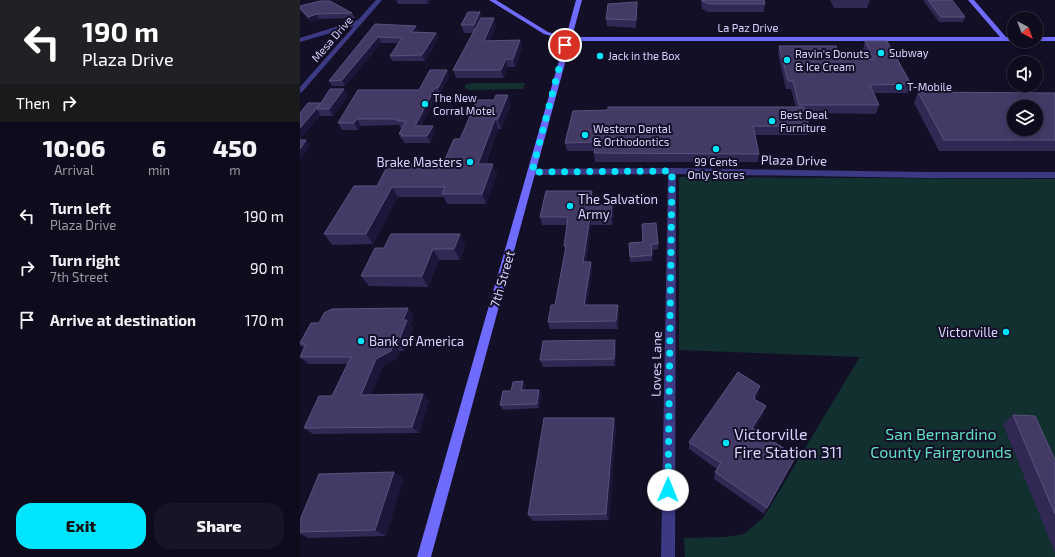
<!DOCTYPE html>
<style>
:root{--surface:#0e0b1c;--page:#171425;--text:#f1f3f6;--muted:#9b9ba3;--line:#2e2b3b;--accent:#00e5ff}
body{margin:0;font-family:"Exo 2",sans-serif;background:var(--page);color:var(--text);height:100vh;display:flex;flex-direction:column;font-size:15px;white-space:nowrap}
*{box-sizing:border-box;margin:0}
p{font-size:13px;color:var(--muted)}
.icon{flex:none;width:22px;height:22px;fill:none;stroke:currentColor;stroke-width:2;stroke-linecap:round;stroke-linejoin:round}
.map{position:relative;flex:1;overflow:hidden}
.side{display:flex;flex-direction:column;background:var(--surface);width:300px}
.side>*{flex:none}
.banner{background:#202124;color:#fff;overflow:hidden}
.needle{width:26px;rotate:139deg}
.controls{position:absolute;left:707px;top:12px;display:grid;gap:8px}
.controls a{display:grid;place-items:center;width:36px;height:36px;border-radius:50%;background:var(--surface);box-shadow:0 2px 10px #0003,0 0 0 1px var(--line);font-size:20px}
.pin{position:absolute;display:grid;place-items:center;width:34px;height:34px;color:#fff;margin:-17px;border:2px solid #fff;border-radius:50%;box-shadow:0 1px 4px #0007}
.me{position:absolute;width:44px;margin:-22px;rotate:1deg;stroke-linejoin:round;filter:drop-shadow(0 0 3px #0008)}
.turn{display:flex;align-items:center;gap:14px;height:84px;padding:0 16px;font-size:18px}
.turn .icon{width:52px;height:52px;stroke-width:2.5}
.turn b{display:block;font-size:28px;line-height:34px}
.then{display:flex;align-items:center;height:38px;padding:0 16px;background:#0003;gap:8px;font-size:15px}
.eta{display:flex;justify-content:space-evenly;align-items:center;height:68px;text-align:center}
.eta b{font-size:24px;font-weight:800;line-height:28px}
.button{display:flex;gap:8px;margin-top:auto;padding:8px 16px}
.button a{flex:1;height:46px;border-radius:16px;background:var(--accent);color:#111;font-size:16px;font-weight:800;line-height:46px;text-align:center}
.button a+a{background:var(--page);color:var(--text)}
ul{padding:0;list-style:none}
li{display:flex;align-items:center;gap:12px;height:52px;padding:0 16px}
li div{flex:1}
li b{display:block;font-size:15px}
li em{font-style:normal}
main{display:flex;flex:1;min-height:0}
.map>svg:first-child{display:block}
</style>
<main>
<section class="side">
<div class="banner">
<div class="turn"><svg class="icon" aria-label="left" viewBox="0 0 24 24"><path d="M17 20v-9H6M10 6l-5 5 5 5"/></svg><div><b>190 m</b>Plaza Drive</div></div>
<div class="then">Then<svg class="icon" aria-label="right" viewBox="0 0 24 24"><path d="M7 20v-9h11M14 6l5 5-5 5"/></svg></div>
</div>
<div class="eta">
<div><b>10:06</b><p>Arrival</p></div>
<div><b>6</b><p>min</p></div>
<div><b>450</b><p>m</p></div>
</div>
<ul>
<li><svg class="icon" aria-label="left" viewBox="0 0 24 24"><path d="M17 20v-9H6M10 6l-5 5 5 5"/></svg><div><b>Turn left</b><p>Plaza Drive</p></div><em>190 m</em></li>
<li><svg class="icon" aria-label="right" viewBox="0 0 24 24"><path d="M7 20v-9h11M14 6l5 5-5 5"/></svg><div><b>Turn right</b><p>7th Street</p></div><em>90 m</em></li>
<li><svg class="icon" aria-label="arrive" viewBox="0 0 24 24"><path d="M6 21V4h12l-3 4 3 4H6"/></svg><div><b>Arrive at destination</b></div><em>170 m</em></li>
</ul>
<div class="button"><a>Exit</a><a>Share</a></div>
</section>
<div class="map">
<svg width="755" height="557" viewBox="0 0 755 557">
<rect width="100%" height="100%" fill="#130f26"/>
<!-- green -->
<g fill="#12302f">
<polygon points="171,83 225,83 223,89 221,89 169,90 165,88 165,85"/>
<polygon points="379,177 755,179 755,557 385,557 384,538 426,537 444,534 463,518 560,357 379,350"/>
</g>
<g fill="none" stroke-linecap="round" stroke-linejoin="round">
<!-- street -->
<g fill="#3d3a85" fill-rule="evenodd">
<polygon points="76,0 82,0 2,92 0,93 0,87 54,26 0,42 0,38 58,20"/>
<polygon points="372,168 628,172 755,172 755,178 628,178 376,174 375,557 361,557 368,174 232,175 228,172 232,169"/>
</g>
<!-- secondary -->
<g fill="#6f6bff" fill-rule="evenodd">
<polygon points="189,0 196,0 248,32 266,37 276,0 282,0 272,37 700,37 668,0 674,0 706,37 714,37 714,41 271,41 131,557 117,557 265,40 244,34"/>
<rect x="736" y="37" width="19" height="4"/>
</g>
</g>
<!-- wall -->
<g fill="#312854">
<polygon points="96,0 131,0 128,4 98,4"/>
<polygon points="401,0 464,0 465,4 464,12 408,12 402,9"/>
<polygon points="530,0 570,0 567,8 534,8"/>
<polygon points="623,0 628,0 665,17 663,22 639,22"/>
<polygon points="337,2 337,10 336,28 307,26 306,19"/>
<polygon points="0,6 52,13 55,18 19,19 11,22 1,11 0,9"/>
<polygon points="182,18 196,26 190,41 220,40 222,48 215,67 208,67 203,78 156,78 153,70 173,33 164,33 161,25"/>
<polygon points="75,24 118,31 117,32 136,33 138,38 125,61 92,61 90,56 98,43 81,43 45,86 32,86 29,81"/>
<polygon points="565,41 611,84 608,93 574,93 579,105 576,114 506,113 509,126 507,135 455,135 459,154 458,162 295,162 294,153 294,151 267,151 265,143 496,107 491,89 486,89 478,54 479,46 542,59 568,59 563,49"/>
<polygon points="147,70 149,77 140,94 138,94 121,126 135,132 130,143 105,143 103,140 102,140 99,134 102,128 101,128 99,125 61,126 58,130 42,130 38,123 119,90"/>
<polygon points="44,89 48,96 33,116 21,116 20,115 0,139 0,113 21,103"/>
<polygon points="618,92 755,93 755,151 639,151 614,103"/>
<polygon points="211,105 201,129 198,129 186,164 197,174 186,204 147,204 144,197 98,197 73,244 32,245 24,234 77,186 143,164 160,139"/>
<polygon points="294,199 292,205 314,213 312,225 291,225 286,262 291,262 292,270 287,305 319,312 318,329 250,329 248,322 255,305 266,250 264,246 267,225 242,225 240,217"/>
<polygon points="356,223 358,249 352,250 352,261 330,262 330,257 343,242"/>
<polygon points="160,234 165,245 160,260 139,260 128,287 69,286 61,276 84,248"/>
<polygon points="108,308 113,316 110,325 113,328 104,351 100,351 97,358 83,366 71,395 123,394 129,401 119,433 13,434 4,428 32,396 47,364 8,364 0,357 4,348 0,345 0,343 19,323"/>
<polygon points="316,348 315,366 243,367 240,360"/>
<polygon points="223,381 225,386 225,390 242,394 239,408 203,410 200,405 211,391"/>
<polygon points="460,386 458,395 455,400 466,406 463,415 454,430 496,456 464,514 414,479 415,472 417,469 389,449 389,442"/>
<polygon points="713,415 755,460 755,553 703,424"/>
<polygon points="316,426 309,520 233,521 228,515"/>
<polygon points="94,472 103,479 86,536 9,538 0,534 0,520"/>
</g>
<!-- shaded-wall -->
<g fill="#1d163a">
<polygon points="127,0 131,0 128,4"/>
<polygon points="337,2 337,10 336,28 336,20"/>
<polygon points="180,12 183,19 176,33 174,25"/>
<polygon points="17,14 19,19 11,22 8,17"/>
<polygon points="194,18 196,26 187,48 184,41"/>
<polygon points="116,26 118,31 113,37 111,32"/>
<polygon points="136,33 138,38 125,61 122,55"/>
<polygon points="78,37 81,43 45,86 42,80"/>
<polygon points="220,40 222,48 215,67 213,59"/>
<polygon points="206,59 208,67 203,78 201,70"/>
<polygon points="147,70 149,77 140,94 138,88"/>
<polygon points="135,88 138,94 118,132 115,126"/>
<polygon points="44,89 48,96 33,116 29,109"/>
<polygon points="208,95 211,105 201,129 198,119"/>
<polygon points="17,109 20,115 0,139 0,128"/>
<polygon points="57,119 61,126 58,130 54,123"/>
<polygon points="195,119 198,129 182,174 178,164"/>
<polygon points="133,126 135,132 130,143 127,136"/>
<polygon points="6,140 10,146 0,161 0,149"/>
<polygon points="193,164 197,174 186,204 182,194"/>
<polygon points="92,187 98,197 73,244 66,234"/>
<polygon points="292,191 294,199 291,213 290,205"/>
<polygon points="312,205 314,213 312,225 311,217"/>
<polygon points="290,217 291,225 284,270 283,262"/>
<polygon points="160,234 165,245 160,260 154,249"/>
<polygon points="133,249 139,260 128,287 122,276"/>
<polygon points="291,262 292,270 286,313 284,305"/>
<polygon points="318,305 319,312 318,329 316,321"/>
<polygon points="108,308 113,316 110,325 113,328 104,351 98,343 103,320"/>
<polygon points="315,340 316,348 315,366 314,359"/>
<polygon points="94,343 100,351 97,358 83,366 68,402 61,395 76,359"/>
<polygon points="223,381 225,386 224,395 221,390"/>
<polygon points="460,386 458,395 454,401 454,396"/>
<polygon points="239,390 242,394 239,408 237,404"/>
<polygon points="123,394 129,401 119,433 112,427"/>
<polygon points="466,406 463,415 449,437 452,428"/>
<polygon points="314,418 316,426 309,520 306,514"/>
<polygon points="94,472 103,479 86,536 75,530"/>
</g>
<!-- building -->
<g fill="#433a66" stroke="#5a527e" fill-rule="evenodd">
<polygon points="402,0 464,0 465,4 409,4 402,1"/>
<polygon points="628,0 652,0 665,17 641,17"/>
<polygon points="20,1 30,1 52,13 17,14 8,17 0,8 0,6"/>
<polygon points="337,2 336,20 306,19 308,4"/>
<polygon points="168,12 180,12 174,25 161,25"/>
<polygon points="181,18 194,18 184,41 220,40 213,59 206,59 201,70 153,70"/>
<polygon points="75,24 116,26 111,32 136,33 122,55 90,56 102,38 78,37 42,80 29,81"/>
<polygon points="565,41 587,41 611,84 570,85 579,105 499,105 493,81 488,81 479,46 536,46 542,59 574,59"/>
<polygon points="130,70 147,70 138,88 135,88 115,126 133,126 127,136 101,136 103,134 99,134 106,121 97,121 99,119 57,119 54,123 38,123 58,90 119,90"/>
<polygon points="30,89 44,89 29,109 17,109"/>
<path d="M618,92L755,93V140H644ZM714,107H736V129H714Z"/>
<polygon points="196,95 208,95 198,119 195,119 178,164 193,164 182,194 142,194 145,187 92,187 66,234 24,234 54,186 77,186 89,163 143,164 154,139 160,139 177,100 194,100"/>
<polygon points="8,103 21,103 0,128 0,113"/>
<polygon points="308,107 504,107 509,126 453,126 459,154 294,153 295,142 265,143 273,111 308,110"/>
<polygon points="0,140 6,140 0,149"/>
<polygon points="246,191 292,191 290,205 312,205 311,217 290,217 283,262 291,262 284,305 318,305 316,321 248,322 251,305 255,305 266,246 264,246 268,217 240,217"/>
<polygon points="356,223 358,244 351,244 352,255 330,257 329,243 343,242 342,224"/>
<polygon points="91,234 160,234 154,249 133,249 122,276 61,276 75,248 84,248"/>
<polygon points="108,308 103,320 107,320 98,343 94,343 91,351 76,359 61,395 123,394 112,427 4,428 19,396 32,396 51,357 0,357 6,344 0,344 0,343 11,323 19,323 24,313 32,309"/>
<polygon points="315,340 314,359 240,360 243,341"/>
<polygon points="438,372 460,386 454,396 455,397 454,399 466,406 452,428 496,456 467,508 415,472 421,463 389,442"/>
<polygon points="223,381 221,390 239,390 237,404 200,405 203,391 211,391 213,382"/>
<polygon points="713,415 735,416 755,460 755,514"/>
<polygon points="244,418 314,418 306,514 228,515"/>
<polygon points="94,472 75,530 0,532 0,520 19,474"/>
</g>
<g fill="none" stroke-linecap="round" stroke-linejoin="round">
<!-- route -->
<polyline stroke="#00e5ff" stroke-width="7" stroke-dasharray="0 12.6" points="265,45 232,172 372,171 368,490"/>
</g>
<!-- markers -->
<g fill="#00e5ff" stroke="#130f26" stroke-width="1.5">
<circle cx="581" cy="53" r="4"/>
<circle cx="300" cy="56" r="4"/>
<circle cx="487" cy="60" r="4"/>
<circle cx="599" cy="87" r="4"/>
<circle cx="125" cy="104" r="4"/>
<circle cx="472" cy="121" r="4"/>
<circle cx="285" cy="135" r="4"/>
<circle cx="416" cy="149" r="4"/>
<circle cx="170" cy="162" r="4"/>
<circle cx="270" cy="206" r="4"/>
<circle cx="706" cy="332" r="4"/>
<circle cx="61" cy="341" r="4"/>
<circle cx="426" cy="443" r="4"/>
</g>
<g text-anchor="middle" stroke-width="4" stroke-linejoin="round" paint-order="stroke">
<!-- far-street labels -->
<g font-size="11" fill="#d9d4ff" stroke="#130f26">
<text x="448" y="32">La Paz Drive</text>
<text transform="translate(32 39) rotate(-49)" y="4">Mesa Drive</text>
</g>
<!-- far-poi labels -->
<g font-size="11" fill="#d9d4ff" stroke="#130f26" text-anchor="start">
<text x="589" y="57">Subway</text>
<text x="495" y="58">Ravin's Donuts<tspan x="495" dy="13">&amp; Ice Cream</tspan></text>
<text x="308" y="60">Jack in the Box</text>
<text x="607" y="91">T-Mobile</text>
<text x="133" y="102">The New<tspan x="133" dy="13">Corral Motel</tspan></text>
<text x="480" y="119">Best Deal<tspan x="480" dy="13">Furniture</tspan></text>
<text x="293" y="133">Western Dental<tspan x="293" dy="13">&amp; Orthodontics</tspan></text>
<text x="416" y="166" text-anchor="middle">99 Cents<tspan x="416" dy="13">Only Stores</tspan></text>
</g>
<!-- street labels -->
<g font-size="13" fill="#d9d4ff" stroke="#130f26">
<text transform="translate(494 160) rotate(1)" y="5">Plaza Drive</text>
<text transform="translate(202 279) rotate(-74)" y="5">7th Street</text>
<text transform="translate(356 364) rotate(-89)" y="5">Loves Lane</text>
</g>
<!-- poi labels -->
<g font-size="13" fill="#d9d4ff" stroke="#130f26" text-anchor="end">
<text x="162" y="167">Brake Masters</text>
<text x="278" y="204" text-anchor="start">The Salvation<tspan x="278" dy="15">Army</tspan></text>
<text x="698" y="337">Victorville</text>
<text x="69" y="346" text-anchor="start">Bank of America</text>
</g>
<!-- near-poi labels -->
<g font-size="16" fill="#d9d4ff" stroke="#130f26" text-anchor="start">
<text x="434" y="440">Victorville<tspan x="434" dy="18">Fire Station 311</tspan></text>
</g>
<!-- near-park labels -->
<g font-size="16" fill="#5fe0c0" stroke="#130f26">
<text x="641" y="440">San Bernardino<tspan x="641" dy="18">County Fairgrounds</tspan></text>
</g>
</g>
</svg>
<div class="controls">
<a><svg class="needle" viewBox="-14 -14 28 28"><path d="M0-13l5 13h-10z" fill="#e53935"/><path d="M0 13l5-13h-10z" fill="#9b9ba3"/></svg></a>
<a><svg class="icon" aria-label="sound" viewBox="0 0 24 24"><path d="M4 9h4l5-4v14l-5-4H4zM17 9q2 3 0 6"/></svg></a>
<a><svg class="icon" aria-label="layers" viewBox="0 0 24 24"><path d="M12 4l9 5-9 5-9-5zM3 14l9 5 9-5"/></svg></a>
</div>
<div class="pin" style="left:265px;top:45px;background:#d93025"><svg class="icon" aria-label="arrive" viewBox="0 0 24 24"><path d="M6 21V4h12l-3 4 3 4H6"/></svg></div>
<svg class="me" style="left:368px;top:490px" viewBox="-20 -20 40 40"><circle r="19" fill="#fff"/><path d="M0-13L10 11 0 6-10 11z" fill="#00e5ff"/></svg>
</div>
</main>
